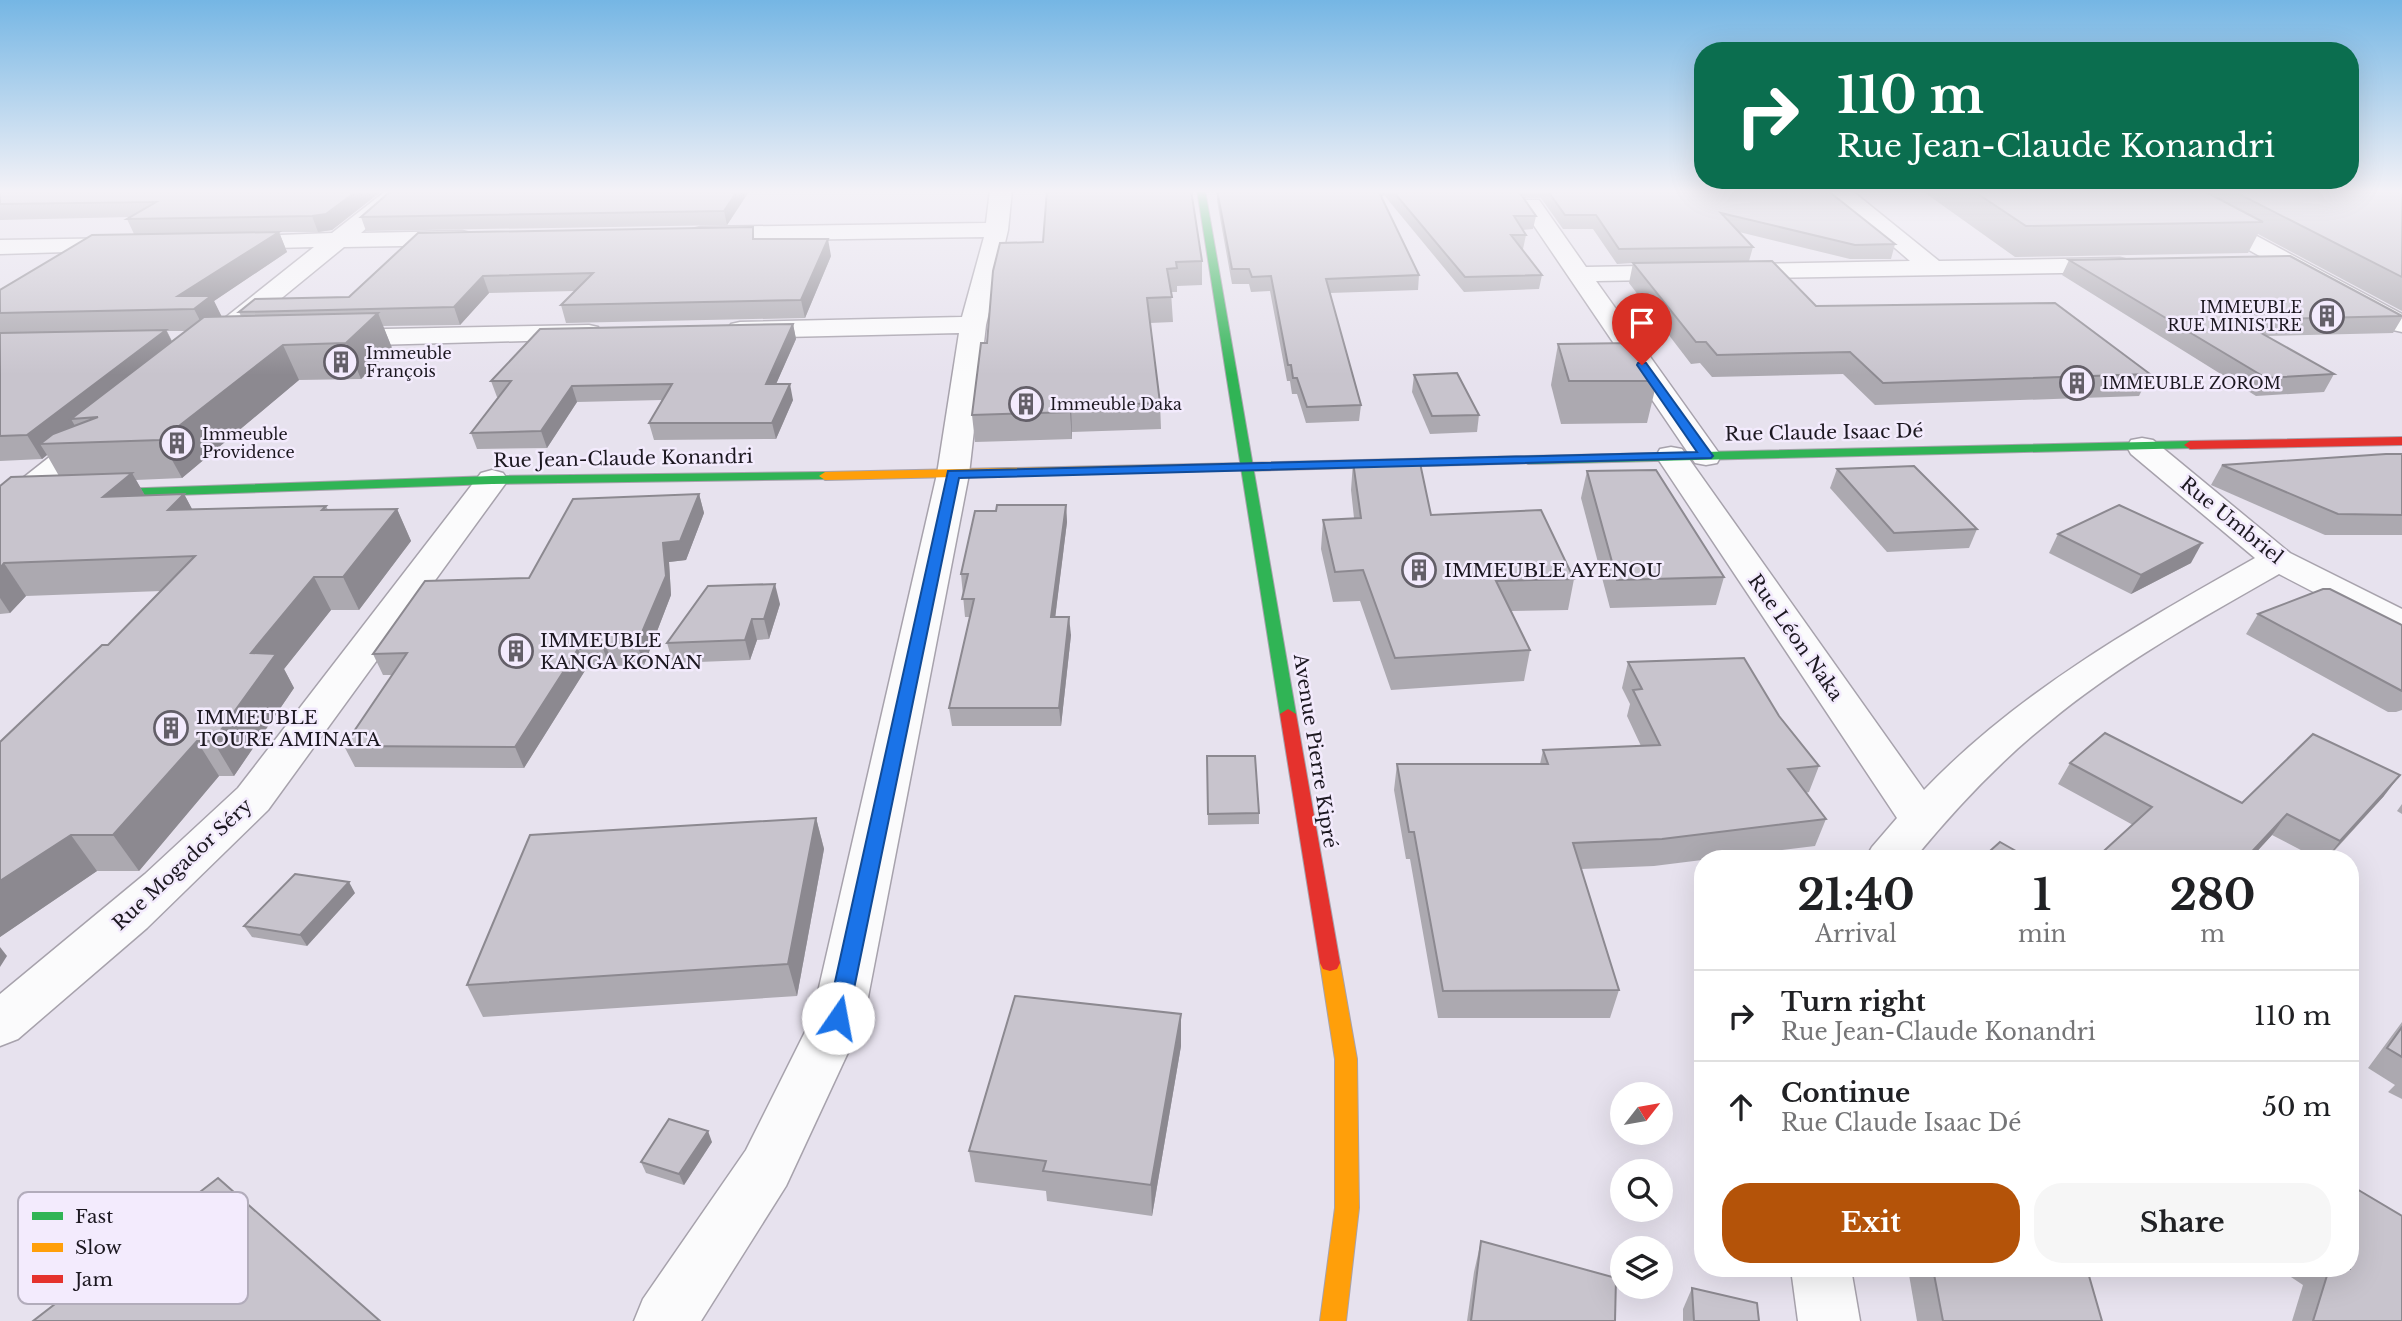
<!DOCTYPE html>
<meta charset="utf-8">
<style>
:root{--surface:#fff;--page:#f6f6f6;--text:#202124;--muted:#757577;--line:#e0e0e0;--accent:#b45309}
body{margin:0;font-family:"Libre Baskerville",serif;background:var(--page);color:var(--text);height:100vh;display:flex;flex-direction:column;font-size:26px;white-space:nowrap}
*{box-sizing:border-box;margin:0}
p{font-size:23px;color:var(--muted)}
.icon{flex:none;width:38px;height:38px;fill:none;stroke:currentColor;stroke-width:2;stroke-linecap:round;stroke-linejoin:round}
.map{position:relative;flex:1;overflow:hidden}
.panel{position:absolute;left:1694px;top:850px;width:665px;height:427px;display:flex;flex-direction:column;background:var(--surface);border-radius:28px;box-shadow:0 7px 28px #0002}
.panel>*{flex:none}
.top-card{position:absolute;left:1694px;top:42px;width:665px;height:147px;border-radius:28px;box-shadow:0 7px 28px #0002;background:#0b6e4f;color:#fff;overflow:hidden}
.needle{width:46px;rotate:59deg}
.buttons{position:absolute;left:1610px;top:1082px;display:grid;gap:14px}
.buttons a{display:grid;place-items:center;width:63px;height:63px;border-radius:50%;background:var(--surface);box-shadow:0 7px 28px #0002;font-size:35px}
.pin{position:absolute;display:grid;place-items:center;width:60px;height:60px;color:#fff;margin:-72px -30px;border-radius:50% 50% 50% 0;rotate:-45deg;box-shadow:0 0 7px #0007}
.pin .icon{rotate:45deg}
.me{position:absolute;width:77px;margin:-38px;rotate:12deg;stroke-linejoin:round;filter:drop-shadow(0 0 5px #0008)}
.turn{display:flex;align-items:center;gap:24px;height:147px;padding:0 28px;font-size:32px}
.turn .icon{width:91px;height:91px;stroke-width:2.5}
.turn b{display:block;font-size:49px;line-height:60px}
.eta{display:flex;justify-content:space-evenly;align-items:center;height:119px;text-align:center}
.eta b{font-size:42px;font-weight:800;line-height:49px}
.button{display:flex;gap:14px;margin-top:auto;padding:14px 28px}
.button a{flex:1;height:80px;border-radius:28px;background:var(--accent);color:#fff;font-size:28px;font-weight:800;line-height:80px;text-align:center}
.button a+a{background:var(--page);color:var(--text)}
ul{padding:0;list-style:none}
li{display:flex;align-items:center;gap:21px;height:91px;padding:0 28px;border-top:2px solid var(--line)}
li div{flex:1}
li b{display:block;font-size:26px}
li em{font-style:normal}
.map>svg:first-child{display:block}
</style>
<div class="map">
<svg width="2402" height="1321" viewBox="0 0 2402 1321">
<rect width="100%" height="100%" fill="#e7e2ee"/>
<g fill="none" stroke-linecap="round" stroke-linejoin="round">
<!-- street casing -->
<g stroke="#a7a2ac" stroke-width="3">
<g id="street">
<polygon points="387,190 410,190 361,233 462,231 470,233 473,238 470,243 462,245 344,247 234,337 225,339 216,337 212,331 216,325 314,247 232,249 224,247 220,242 224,237 332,233"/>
<polygon points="990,190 1012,190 1008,230 986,325 969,474 864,1018 786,1186 701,1321 634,1321 643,1299 746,1150 812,1018 937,474 959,333 740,338 731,336 727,330 731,324 740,322 962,317 984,237 701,241 693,239 690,234 693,229 701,227 986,223"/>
<polygon points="1828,190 1851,190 1939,261 2120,258 2128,260 2132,265 2128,270 2120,272 1596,281 1721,456 1717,463 1706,465 1695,463 1520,205 1523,200 1539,200 1586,267 1910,261"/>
<polygon points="2145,190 2171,190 2402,314 2402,332 2393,330 2148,194"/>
<polygon points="127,238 135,240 139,245 135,250 0,254 0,240"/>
<polygon points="589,325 598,327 602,333 598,339 335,346 326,344 322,338 326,332 335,330"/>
<polygon points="96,426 107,429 111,435 107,441 12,519 0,522 0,496 85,429"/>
<path d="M2142,438L2153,440L2290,553L2402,609V634L2389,631L2279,574C2200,619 2119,664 2049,722C1999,762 1955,809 1914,859H1865L1872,847L1897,818L1656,456L1660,449L1671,447L1682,449L1924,790C2019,691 2137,625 2255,558L2131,454L2127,447L2131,440Z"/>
<polygon points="492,470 503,473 508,480 268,810 147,928 18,1039 0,1046 0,994 145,874 238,788 481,473"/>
<polygon points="1791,1269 1851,1269 1860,1321 1798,1321"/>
</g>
</g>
<!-- fast casing -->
<g stroke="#a7a2ac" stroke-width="2">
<g id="fast">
<polygon points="1197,190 1205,190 1296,714 1288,719 1280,714"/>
<polygon points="2190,441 2196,445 2194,448 1528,464 1522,460 1528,456"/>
<polygon points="825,472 830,473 830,479 492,484 0,501 0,493 492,476"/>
</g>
</g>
<!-- slow casing -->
<g stroke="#a7a2ac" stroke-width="2">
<g id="slow">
<polygon points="1244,463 1249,464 1249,470 825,480 819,476 825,472"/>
<polygon points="1330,955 1337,957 1340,963 1357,1059 1359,1208 1346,1321 1320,1321 1335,1208 1335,1059 1320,963 1323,957"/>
</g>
</g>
<!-- jam casing -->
<g stroke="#a7a2ac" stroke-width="2">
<g id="jam">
<polygon points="2402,437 2402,445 2190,449 2184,445 2190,441"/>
<polygon points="1528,456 1533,457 1533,463 1244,471 1238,467 1244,463"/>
<polygon points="1288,709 1296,714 1340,963 1337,969 1330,971 1323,969 1320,963 1280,714"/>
</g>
</g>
<!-- street -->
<use href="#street" fill="#fbfbfc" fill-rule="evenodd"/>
<!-- fast -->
<use href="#fast" fill="#30b455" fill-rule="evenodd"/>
<!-- slow -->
<use href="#slow" fill="#ff9f0a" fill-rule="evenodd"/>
<!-- jam -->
<use href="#jam" fill="#e5322d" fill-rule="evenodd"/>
</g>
<!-- wall -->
<g fill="#aca9b0" fill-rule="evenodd">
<path d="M0,190H383L332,230L318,232H279L287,252L214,301L221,316H241L239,312L349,297L418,233L756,239L831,256L805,318L566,323L561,305L575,291L489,293L460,325L383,326L392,348L361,379L299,380L182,478L136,480L145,496L184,494L192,509L326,506L328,510L397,509L411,541L359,610H331L284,669L294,688L234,776H219L139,871H97L0,937V742L108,645L161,591L26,596L10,613L0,614V486L59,476L47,455L42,459L0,461V290L134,234L127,219L130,217L0,220ZM167,331H186L172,341Z"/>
<polygon points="392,190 750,190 727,225 366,231 361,217"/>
<polygon points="1217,190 1827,190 1895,244 1891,259 1850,259 1739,232 1753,247 1749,261 1816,306 2150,374 2139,396 1875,405 1843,374 1712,377 1700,363 1691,364 1629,283 1633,263 1617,264 1593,229 1563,229 1541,198 1523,198 1536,216 1533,229 1522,230 1526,235 1523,249 1522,249 1542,275 1539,289 1464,292 1384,195 1381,197 1419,275 1418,290 1330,293 1361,405 1359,421 1306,423 1297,394 1292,394 1290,381 1287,381 1270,291 1251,292 1249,284 1232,284 1217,201"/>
<polygon points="1921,190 2402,190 2402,311 2258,234 2248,253 2015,257"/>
<polygon points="2069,260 2402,316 2402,318 2393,333 2266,336 2334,374 2324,392 2256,396 2062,275"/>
<polygon points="1202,261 1202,285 1177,286 1177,292 1171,292 1173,322 1150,323 1160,403 1161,429 1072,432 1072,439 975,442 972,415 987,343 993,271"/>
<polygon points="793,324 796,339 776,384 793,400 776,439 654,440 649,423 662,400 577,402 547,448 477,449 471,433 499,397 497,397 491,381"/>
<polygon points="1558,344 1657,381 1647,423 1561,424 1551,385"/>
<polygon points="1414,375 1479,415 1477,432 1430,434 1412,392"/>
<polygon points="2402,454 2402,535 2325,535 2211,485 2222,465"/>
<polygon points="1353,462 1431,515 1574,579 1568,610 1511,611 1530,650 1524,681 1391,690 1360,601 1333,602 1321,549 1323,520 1354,518 1351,490"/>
<polygon points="1837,469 1977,529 1969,548 1887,552 1830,488"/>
<polygon points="1587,471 1724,577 1716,605 1610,608 1581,498"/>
<polygon points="699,494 704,513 686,560 669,562 671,595 644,665 613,666 610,669 586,669 524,768 355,767 344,746 393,675 383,675 373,654"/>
<polygon points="1066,505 1067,522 1055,617 1071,635 1061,726 952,726 949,708 970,617 965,617 961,574 996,511"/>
<polygon points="2058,534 2191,563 2131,594 2049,553"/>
<polygon points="780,604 769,639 757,640 750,660 673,663 667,643"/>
<polygon points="2258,614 2402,625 2402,710 2396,712 2388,712 2246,634"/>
<polygon points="1628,662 1779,716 1819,766 1809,792 1806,793 1826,819 1815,846 1654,866 1581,869 1619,990 1610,1018 1438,1018 1410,859 1406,859 1394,790 1397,764 1540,764 1543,750 1641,746 1627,716 1630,704 1622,688"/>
<polygon points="1207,756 1259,813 1259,824 1208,825"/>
<polygon points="2070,763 2242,803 2384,796 2327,859 2318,859 2272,835 2250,859 2095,859 2133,825 2058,784"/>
<polygon points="2402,804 2402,814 2397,811"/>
<polygon points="816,818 824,849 797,996 483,1017 467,985"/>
<polygon points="355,893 307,946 252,937 244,926"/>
<polygon points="1181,1014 1181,1046 1152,1216 1047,1201 1046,1191 975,1182 969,1151"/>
<polygon points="2402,1022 2402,1099 2388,1092 2395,1085 2368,1068"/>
<polygon points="712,1142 684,1185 646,1173 641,1162"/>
<polygon points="1481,1241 1615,1321 1467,1321 1474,1272"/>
<polygon points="1908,1269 2087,1269 2102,1321 1917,1321"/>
<polygon points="2279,1269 2350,1269 2402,1321 2292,1321 2303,1285"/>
<polygon points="1692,1288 1759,1321 1683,1321 1683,1309"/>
</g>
<!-- shaded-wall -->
<g fill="#8c8990">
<polygon points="358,190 383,190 332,230 318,232 312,216"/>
<polygon points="738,190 750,190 727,225 724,211"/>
<polygon points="1377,190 1385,190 1384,195 1376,201"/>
<polygon points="279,232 287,252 214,301 222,317 205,330 194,309 178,296"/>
<polygon points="828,239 831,256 805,318 801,300"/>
<polygon points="483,276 489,293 460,325 454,307"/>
<polygon points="378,313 392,348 361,379 346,343"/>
<polygon points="793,324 796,339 769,400 766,384"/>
<polygon points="166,330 177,352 71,419 78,431 40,444 47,455 42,459 27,435"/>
<polygon points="283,345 299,380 182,478 161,440"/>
<polygon points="790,384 793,400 776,439 772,423"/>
<polygon points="572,386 577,402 547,448 541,431"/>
<polygon points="1071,406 1072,432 1072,439 1070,412"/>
<polygon points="132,473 150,504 103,497"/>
<polygon points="184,494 201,526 168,510"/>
<polygon points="699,494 704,513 686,560 669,562 671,595 644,665 637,644 663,543"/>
<polygon points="1066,505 1067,522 1053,635 1051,617"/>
<polygon points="397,509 411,541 359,610 343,577"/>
<polygon points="2202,543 2191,563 2131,594 2141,575"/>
<polygon points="4,563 26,596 10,613 0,598 0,568"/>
<polygon points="314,577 331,610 284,669 294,688 234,776 213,741 251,653"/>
<polygon points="775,584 780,604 769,639 764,619"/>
<polygon points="1069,617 1071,635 1061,726 1059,708"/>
<polygon points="752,619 757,640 750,660 745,640"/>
<polygon points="606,646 613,666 610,669 603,648"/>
<polygon points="578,649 586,669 524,768 515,747"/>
<polygon points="197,741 219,776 139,871 113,835"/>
<polygon points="2400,775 2384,796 2326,859 2340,841"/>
<polygon points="2287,814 2272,835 2250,859 2245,859"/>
<polygon points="816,818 824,849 797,996 788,964"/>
<polygon points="71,835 97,871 0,937 0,881"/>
<polygon points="349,882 355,893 307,946 300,935"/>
<polygon points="0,947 7,956 0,967"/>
<polygon points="1181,1014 1181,1046 1152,1216 1151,1185"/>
<polygon points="708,1131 712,1142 684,1185 679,1174"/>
</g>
<!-- building -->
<g fill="#c8c4cd" stroke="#8c8990" stroke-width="2">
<polygon points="0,190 358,190 326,214 312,216 127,219 156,202 0,204"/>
<polygon points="392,190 738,190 724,211 361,217"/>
<polygon points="1047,190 1191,190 1202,261 1176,262 1177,268 1167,269 1172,297 1147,298 1160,403 1071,406 1070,412 972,415 981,343 987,343 993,271 1000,243 1043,242"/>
<polygon points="1217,190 1378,190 1419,275 1326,279 1361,405 1307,407 1297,378 1293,378 1291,365 1288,365 1271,276 1252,277 1249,269 1232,269"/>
<polygon points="1392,190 1521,190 1520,193 1536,216 1514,216 1526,235 1511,235 1542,275 1465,277"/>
<polygon points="1547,190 1827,190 1895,244 1855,245 1721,213 1753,247 1619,249 1596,215 1565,215"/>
<polygon points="1972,190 2202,190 2263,222 2026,226"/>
<polygon points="2231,190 2402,190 2402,277"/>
<polygon points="753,227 753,239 828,239 801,300 561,305 593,273 483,276 454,307 239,312 255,299 349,297 418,233"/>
<polygon points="279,232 178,296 211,296 194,309 0,313 0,290 92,235"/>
<polygon points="2290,256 2402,316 2238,320 2334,374 2266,378 2069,260"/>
<polygon points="1772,261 1816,306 2055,303 2150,374 1883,383 1850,352 1717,355 1706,342 1696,342 1633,263"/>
<polygon points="378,313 346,343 283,345 161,440 40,444 53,434 98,417 71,419 204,317"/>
<polygon points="793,324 766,384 790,384 772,423 649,423 672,384 572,386 541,431 471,433 511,381 491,381 540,329"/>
<polygon points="166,330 27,435 0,436 0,333"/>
<polygon points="1633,343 1657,381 1569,381 1558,344"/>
<polygon points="1457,373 1479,415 1432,416 1414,375"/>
<polygon points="2386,454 2402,454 2402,515 2338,514 2222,465"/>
<polygon points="1353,462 1420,463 1431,515 1541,510 1574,579 1496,581 1530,650 1395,658 1363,570 1335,572 1323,520 1361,518"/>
<polygon points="1914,466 1977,529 1894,533 1837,469"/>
<polygon points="1656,470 1724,577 1617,580 1587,471"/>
<polygon points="132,473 103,497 184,494 168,510 326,506 322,510 397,509 343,577 314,577 251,653 276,654 213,741 197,741 113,835 71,835 0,881 0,742 102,645 108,645 195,556 4,563 0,568 0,486 11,477"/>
<polygon points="699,494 680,541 663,543 666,576 637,644 606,646 603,648 578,649 515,747 344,746 407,653 373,654 425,581 529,578 573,499"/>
<polygon points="997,505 1066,505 1051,617 1069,617 1059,708 949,708 974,599 962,599 968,574 961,574 975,511 996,511"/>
<polygon points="2119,505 2202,543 2141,575 2058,534"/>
<polygon points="775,584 764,619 752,619 745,640 667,643 708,586"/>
<polygon points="2323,589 2330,589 2402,625 2402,691 2258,614"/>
<polygon points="1744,658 1779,716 1819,766 1788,769 1826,819 1662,839 1573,843 1619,990 1443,991 1414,832 1409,832 1397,764 1548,764 1543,750 1660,745 1633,690 1642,689 1628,662"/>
<polygon points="2105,733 2242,803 2313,734 2400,775 2340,841 2287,814 2245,859 2095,859 2152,807 2070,763"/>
<polygon points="1207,756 1255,756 1259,813 1208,814"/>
<polygon points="816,818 788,964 467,985 530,835"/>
<polygon points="2000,842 2030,859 1981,859"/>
<polygon points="295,874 349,882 300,935 244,926"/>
<polygon points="1015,996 1181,1014 1151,1185 1043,1171 1046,1161 969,1151"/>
<polygon points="2402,1027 2402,1057 2387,1048"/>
<polygon points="669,1119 708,1131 679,1174 641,1162"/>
<polygon points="218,1178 380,1321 33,1321"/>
<polygon points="2350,1185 2402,1216 2402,1321 2313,1321 2329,1269 2350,1269"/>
<polygon points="1481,1241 1616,1278 1615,1321 1471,1321"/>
<polygon points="1933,1269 2087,1269 2102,1321 1943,1321"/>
<polygon points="1692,1288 1757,1303 1759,1321 1694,1321"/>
</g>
<!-- sky -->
<linearGradient id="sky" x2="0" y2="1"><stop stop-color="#75b6e4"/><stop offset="0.51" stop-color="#f4f2f7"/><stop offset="1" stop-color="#f4f2f7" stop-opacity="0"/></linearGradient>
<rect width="2402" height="375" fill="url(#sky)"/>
<!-- route -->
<polygon fill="#1a73e8" stroke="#114b97" stroke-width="2" points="1638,363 1646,363 1713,456 1711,458 959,478 848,1018 845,1024 838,1026 830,1024 827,1018 948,471 1697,452 1637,365"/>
<!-- icons -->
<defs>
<g id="building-ring" transform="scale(1.75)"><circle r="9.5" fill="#f3ebfd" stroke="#635f68" stroke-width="1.5"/><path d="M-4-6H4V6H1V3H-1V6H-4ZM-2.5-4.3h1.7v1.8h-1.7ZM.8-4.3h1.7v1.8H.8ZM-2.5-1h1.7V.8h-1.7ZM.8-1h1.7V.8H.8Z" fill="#635f68"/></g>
</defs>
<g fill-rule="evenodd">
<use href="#building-ring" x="2327" y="316"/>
<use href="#building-ring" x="341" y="362"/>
<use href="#building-ring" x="2077" y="383"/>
<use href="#building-ring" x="1026" y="404"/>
<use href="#building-ring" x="177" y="443"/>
<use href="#building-ring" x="1419" y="570"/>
<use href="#building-ring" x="516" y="651"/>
<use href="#building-ring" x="171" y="728"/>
</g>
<g text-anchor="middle" stroke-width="5" stroke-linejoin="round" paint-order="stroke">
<!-- far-poi labels -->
<g font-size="16" fill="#1c1820" stroke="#f3ebfd" text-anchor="start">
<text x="2302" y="313" text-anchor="end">IMMEUBLE<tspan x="2302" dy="18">RUE MINISTRE</tspan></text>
<text x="366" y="359">Immeuble<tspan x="366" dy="18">François</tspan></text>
<text x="2102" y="389">IMMEUBLE ZOROM</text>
<text x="1050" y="410">Immeuble Daka</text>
<text x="202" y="440">Immeuble<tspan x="202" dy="18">Providence</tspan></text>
</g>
<!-- street labels -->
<g font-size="19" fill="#1c1820" stroke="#f3ebfd">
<text transform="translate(1824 432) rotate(-1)" y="7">Rue Claude Isaac Dé</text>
<text transform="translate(623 458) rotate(-1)" y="7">Rue Jean-Claude Konandri</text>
<text transform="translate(2232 520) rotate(39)" y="7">Rue Umbriel</text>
<text transform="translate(1796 637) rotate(55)" y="7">Rue Léon Naka</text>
<text transform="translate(1316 751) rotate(81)" y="7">Avenue Pierre Kipré</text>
<text transform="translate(182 864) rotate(-43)" y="7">Rue Mogador Séry</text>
</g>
<!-- poi labels -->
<g font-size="19" fill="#1c1820" stroke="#f3ebfd" text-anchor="start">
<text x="1444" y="577">IMMEUBLE AYENOU</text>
<text x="540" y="647">IMMEUBLE<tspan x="540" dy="22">KANGA KONAN</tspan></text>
<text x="196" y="724">IMMEUBLE<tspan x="196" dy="22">TOURE AMINATA</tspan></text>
</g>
</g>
<!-- legend -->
<rect x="18" y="1192" width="230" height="112" rx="10" fill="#f3ebfd" stroke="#b2acbb" stroke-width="2"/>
<rect x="32" y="1212" width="31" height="8" fill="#30b455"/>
<rect x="32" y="1243" width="31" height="9" fill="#ff9f0a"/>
<rect x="32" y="1275" width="31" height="8" fill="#e5322d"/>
<g font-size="19" fill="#1c1820">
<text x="75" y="1223">Fast</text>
<text x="75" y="1254">Slow</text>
<text x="75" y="1286">Jam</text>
</g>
</svg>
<div class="buttons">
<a><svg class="needle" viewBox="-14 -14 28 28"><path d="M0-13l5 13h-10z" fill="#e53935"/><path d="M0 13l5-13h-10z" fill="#757577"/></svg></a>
<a><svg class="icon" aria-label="search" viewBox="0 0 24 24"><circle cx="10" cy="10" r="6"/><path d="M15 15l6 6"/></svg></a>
<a><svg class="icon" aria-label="layers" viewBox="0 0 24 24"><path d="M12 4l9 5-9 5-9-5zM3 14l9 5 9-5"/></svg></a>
</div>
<div class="pin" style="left:1642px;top:365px;background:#d93025"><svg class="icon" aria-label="arrive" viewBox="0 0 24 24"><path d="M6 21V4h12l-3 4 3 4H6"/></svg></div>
<svg class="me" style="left:838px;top:1018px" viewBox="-20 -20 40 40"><circle r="19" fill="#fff"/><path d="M0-13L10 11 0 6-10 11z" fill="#1a73e8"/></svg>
<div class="top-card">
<div class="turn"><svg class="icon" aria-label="right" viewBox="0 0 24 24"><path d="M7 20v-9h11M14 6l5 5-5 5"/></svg><div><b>110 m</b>Rue Jean-Claude Konandri</div></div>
</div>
<section class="panel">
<div class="eta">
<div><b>21:40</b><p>Arrival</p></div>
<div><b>1</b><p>min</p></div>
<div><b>280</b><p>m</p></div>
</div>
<ul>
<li><svg class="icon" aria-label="right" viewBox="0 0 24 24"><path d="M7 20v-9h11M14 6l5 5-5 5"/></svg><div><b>Turn right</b><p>Rue Jean-Claude Konandri</p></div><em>110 m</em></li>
<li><svg class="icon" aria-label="ahead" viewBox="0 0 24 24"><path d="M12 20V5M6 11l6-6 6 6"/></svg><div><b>Continue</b><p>Rue Claude Isaac Dé</p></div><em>50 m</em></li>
</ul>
<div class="button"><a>Exit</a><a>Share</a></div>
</section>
</div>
